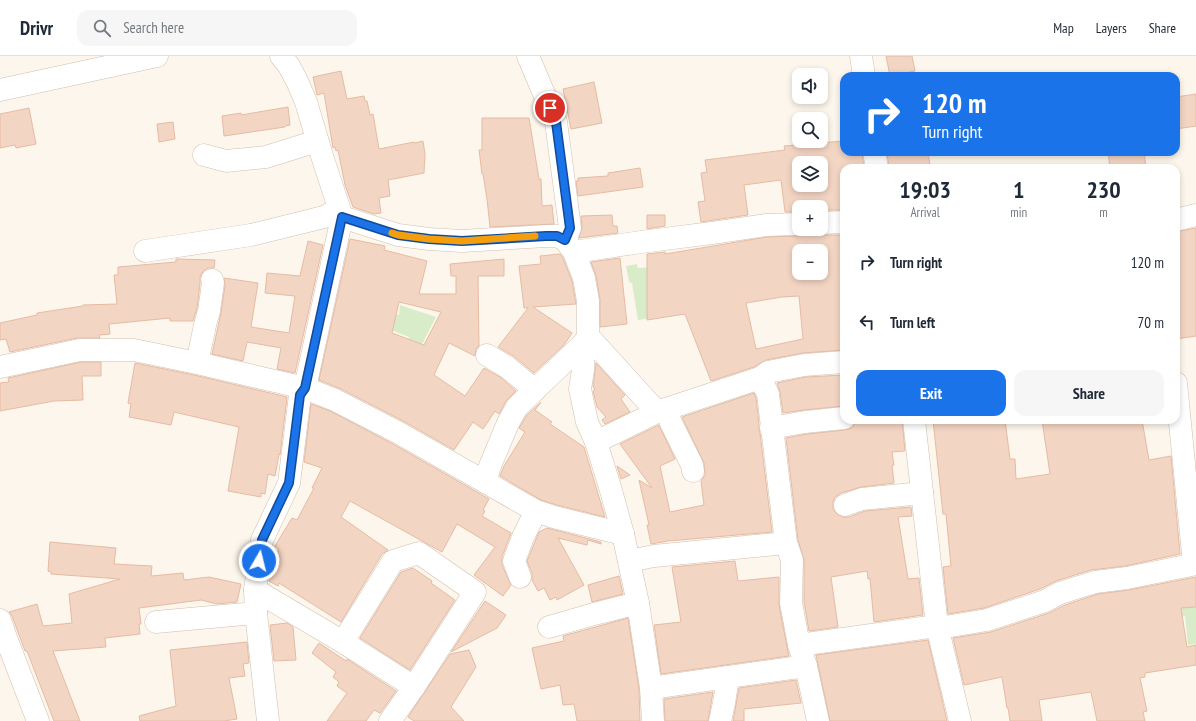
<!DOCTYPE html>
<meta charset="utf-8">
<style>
:root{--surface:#fff;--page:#f6f6f7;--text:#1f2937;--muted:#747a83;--line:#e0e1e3;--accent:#1a73e8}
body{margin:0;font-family:"PT Sans Narrow",sans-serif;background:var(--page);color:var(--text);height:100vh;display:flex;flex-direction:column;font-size:15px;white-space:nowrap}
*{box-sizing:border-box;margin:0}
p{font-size:13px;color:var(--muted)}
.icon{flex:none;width:22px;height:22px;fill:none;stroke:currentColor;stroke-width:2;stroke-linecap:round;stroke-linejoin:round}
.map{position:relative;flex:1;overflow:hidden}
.side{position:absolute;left:840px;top:108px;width:340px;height:260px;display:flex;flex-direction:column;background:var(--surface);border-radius:12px;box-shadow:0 2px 6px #0003}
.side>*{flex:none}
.guide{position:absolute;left:840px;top:16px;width:340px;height:84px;border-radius:12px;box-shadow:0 2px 6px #0003;background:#1a73e8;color:#fff;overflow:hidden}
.controls{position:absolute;left:792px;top:12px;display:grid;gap:8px}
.controls a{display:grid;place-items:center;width:36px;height:36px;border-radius:8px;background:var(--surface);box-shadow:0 2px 6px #0003;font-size:20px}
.pin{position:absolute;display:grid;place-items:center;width:34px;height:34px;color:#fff;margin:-17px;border:2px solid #fff;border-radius:50%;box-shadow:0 1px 4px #0007}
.me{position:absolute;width:44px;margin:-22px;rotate:8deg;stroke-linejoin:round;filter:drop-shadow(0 0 3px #0008)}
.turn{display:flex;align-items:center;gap:14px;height:84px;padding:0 16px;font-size:18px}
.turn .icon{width:52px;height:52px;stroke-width:2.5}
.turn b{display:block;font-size:28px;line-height:34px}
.eta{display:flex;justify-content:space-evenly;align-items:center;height:68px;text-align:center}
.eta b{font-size:24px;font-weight:700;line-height:28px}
.action{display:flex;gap:8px;margin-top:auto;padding:8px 16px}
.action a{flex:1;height:46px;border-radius:12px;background:var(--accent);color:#fff;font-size:16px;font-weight:700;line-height:46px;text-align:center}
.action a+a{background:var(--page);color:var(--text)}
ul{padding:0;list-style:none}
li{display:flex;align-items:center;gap:12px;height:60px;padding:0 16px}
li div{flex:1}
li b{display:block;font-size:15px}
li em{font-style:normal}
header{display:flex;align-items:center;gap:24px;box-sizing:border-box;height:56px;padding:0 20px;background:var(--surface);border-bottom:1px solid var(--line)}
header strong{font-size:19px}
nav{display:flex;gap:22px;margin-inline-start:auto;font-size:14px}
.search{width:280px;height:36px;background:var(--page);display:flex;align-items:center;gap:10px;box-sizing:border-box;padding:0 14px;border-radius:12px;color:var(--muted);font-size:15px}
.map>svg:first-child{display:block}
</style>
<header>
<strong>Drivr</strong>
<div class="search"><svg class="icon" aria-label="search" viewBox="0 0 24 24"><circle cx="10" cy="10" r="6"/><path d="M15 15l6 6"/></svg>Search here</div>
<nav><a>Map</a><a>Layers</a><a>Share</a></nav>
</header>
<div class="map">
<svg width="1196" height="665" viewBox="0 0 1196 665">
<rect width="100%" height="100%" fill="#fdf6ec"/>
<!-- green -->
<g fill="#d8ecc9">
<polygon points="637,208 638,212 652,211 657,261 638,264 632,227 629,226 626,210"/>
<polygon points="400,249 436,261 418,296 406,290 409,281 386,272 388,258 399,259"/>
<polygon points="1196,532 1196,588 1188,589 1185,560 1181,561 1179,545"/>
</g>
<!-- building -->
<g fill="#f3d5c3" stroke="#e6bba3" fill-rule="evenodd">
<polygon points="886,0 912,0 915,15 890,20"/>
<polygon points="341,15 347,43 364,40 365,45 367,45 370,59 373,58 379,93 414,86 415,87 423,85 425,98 424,117 388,124 390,140 379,142 381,157 374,158 353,151 345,129 338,94 336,95 335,91 333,92 324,37 317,39 313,21"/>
<polygon points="594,26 602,67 571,73 563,33"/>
<polygon points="1196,38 1196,70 1176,73 1176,41"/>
<polygon points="288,51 290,69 285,70 285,71 224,80 222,60 241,57 241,59"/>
<polygon points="29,52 36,88 16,92 15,89 0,92 0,58"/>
<polygon points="482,62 529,62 539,123 541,123 542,150 552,149 554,168 490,171 487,143 483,118 482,118 479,94 482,94"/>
<polygon points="173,66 175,83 159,86 157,68"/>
<path d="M844,85V96H862L864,112H844V154H821V151H799V156H785L781,124L744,129L748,159L701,166L698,146L705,145L701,117L707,116L705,104L785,94L784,90ZM799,107H821V129H799Z"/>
<polygon points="887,96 928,96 930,110 921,112 889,112"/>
<polygon points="1108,96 1144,96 1146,112 1110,112"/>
<polygon points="640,112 643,131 578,140 576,125 578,125 578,122 608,120 608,117"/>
<polygon points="612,159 613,170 617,170 618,177 579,182 582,171 581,160"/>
<polygon points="647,159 665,159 665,170 647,173"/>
<polygon points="1196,172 1196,280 1176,283 1176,176"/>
<path d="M810,173L815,178L821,179H844V294L803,297L766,304L754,311L711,325L685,258L647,264V198L665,196V198L767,181L799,180L806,178ZM799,195H821V217H799ZM799,240L803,283L756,293L746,247L782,241Z"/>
<path d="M350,183L385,190L384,194L427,205L419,238H456V220H451L450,208L504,203V220H478L479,290L476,293L475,300L449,287L434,319L465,340L484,312L500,321L516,335L506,345L499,358L495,355L483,373L473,366L454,394L405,366L341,333L319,324ZM399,246L441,256L424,289L392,277Z"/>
<polygon points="308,185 323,189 295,317 277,313 281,292 247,286 243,305 212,298 221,257 225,229 224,222 258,227 251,271 289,277 295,240 265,237 267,217 300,220"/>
<polygon points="560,198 563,202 572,225 576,248 533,251 572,277 564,289 534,317 515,301 498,291 528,252 524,252 519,210 541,208 540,200"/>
<polygon points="620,202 627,268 600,271 600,243 596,220 591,206"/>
<polygon points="176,203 215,204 214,212 208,212 203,215 200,221 200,228 197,252 193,265 170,265 170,262 109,268 110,278 99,279 100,282 77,282 10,296 6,283 0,284 0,267 37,259 37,257 83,250 83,249 117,248 114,219 118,219 118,211 176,206"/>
<polygon points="81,306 101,306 101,320 82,320 83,344 54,345 0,355 0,327 9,326 8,322"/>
<polygon points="135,307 194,319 287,341 280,399 279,398 275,420 268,418 265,438 261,437 261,441 228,435 239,371 174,356 171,369 129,361 131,348 128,347"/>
<polygon points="596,307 625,339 621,343 630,356 605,368 602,364 606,361 597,351 593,335 595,333 593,331"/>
<polygon points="844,319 844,350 804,354 783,357 780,336 777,327 806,321"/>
<polygon points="754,337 756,342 759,369 759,374 760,377 772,476 668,485 651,488 647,469 649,469 639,424 652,432 620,388 659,369 675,403 660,410 670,456 704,449 701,425 705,419 704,407 682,361"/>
<polygon points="541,346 535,354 552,366 550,368 584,391 605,461 557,449 541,444 500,420 504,410 525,376 519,372 527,359"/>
<polygon points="311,348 330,355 393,388 489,443 483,454 485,455 482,460 511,477 502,501 502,509 511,529 503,540 474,519 495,491 457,468 442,496 350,445 341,461 388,494 382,498 341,566 279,527 278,530 269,525 271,508 279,493 275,490 292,462 297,464 314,432 312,432 322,412 304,406"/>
<polygon points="872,364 902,364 905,395 892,396 894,409 892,409 894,427 861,431 841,437 835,441 833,446 833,453 837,458 843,461 849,461 865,455 911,451 912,460 898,461 908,523 919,522 923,559 874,566 870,523 868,523 867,515 831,521 838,571 809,575 804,546 804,504 798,484 786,382 807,378 845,374 852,372 856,365"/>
<polygon points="933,364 1005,364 1010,403 1015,403 1016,423 1050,418 1042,364 1142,364 1149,404 1171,400 1180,498 1125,510 1091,514 1056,525 1040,533 984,552 948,558 943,511 951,510 946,458 943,458"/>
<polygon points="617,410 630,419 621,423"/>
<polygon points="547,472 601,486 601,488 588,484 587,489 558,482 584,529 557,544 556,541 550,544 544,532 538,535 532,524 532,517 527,505 539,476"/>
<polygon points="50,486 116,492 114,508 152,510 151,520 183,517 184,524 209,521 241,528 237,546 217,548 201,544 139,552 141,568 139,568 140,578 105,582 106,591 53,595 80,665 54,665 27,595 25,595 12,560 9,556 37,548 43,570 72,567 69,538 120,523 51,518 51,516 48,515"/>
<polygon points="735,505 738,525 779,521 779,549 787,591 789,600 661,618 654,569 681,566 672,511"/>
<polygon points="413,512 432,525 431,527 455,544 410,614 360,582 401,516"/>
<polygon points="619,520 623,538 592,546 588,529"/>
<polygon points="1196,521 1196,551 1181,552 1187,591 1196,589 1196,609 1145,617 1145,621 1140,622 1147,655 1143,656 1145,665 1097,665 1091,636 1039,644 1042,665 1010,665 1008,652 1007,652 1002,621 964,629 953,582 991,576 1049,557 1065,549 1098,538 1129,534"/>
<polygon points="485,545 506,559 497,572 451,596"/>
<polygon points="628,562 639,633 640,665 577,665 574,648 563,649 560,629 541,633 532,592 564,585 563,580"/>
<polygon points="287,567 293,571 296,604 274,605 270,569"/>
<polygon points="928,584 947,665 830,665 816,599"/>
<polygon points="247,586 249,607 243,608 245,620 229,622 237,663 224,665 140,665 139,660 176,650 170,594"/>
<polygon points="319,587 346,605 347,603 396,635 380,657 374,654 366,665 327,665 347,637 337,630 339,626 333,621 336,616 312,597"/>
<polygon points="469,594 476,611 451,651 464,665 414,665 408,661 450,598"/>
<polygon points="796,624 801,647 744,653 744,665 733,665 739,632"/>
<polygon points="713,636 708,665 665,665 664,643"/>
</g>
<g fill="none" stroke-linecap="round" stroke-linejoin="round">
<!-- minor casing -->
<g stroke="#d1beb0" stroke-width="23">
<g id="minor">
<polyline points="528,0 556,66 570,172 565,184"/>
<polyline points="861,0 864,20"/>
<polyline points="0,34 157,0"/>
<polyline points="874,96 877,112"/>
<polyline points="204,99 226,105 266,101 317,85"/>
<polyline points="342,161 398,179 429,183 462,185 546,180 557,180 565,184 574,196 584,222 588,245 588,280 584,287 583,314 580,333 587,366 596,386 610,431 623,478 638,547 651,632 653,665"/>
<polyline points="1176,164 1196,159"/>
<polyline points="821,167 844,166"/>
<polyline points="145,195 251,179 324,161 339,153"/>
<polyline points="574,196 641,186 712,177 766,169 799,168"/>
<polyline points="588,280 657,356"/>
<polyline points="487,299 507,311 535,334"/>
<polyline points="197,307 205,269 209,255 213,227 212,224"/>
<polyline points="0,311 80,294 134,294 197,307 305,332 335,344 399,377 536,455 554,461 623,478"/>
<polyline points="760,322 768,338 786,487 792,504 791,547 799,589 806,610 818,665"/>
<polyline points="1176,327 1194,508"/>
<polyline points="666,353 671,367 692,409 693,415"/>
<polyline points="914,364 937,570 960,665"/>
<polyline points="771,372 805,366 844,362"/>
<polyline points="596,386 657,356 760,322 768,316 804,309 844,306"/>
<polyline points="485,426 490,410 508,367 517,351 584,287"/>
<polyline points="845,449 862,443 922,437"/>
<polyline points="629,505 654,500 786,487"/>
<polyline points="520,521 514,505 523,481 536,455"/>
<polyline points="255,534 343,586 414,631 390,665"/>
<polyline points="0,564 6,582 38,665"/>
<polyline points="156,566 256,557"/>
<polyline points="549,571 594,558 638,547"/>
<polyline points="343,586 393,505 419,497 475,536 414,631"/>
<polyline points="799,589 937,570 945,571 987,564 1045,545 1060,537 1095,526 1127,522 1196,508"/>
<polyline points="651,632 806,610"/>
<polyline points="268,665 256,557 255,534 262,484 289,427 300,339 305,332 342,161 323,103 306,46 297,25 289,10 281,0"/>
<polyline points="720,665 724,647 728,621"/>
</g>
</g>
<!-- minor -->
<use href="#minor" stroke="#fff" stroke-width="22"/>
</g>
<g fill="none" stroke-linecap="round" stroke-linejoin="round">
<!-- route casing -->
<g stroke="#114b97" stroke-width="10">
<polyline id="route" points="259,505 262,484 289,427 300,339 305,332 342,161 398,179 429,183 462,185 546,180 557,180 565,184 570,172 556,66 550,52"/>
</g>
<!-- route -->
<use href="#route" stroke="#1a73e8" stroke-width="7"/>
<!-- slow -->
<polyline stroke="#f59e0b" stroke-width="7" points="392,177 398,179 429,183 462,185 535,180"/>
</g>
</svg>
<div class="controls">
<a><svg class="icon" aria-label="sound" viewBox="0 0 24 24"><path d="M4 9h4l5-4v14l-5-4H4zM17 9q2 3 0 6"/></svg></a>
<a><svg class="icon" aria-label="search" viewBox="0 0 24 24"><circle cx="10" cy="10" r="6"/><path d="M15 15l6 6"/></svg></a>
<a><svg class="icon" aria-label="layers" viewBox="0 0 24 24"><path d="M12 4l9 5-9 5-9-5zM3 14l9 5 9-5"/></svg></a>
<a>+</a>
<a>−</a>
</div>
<div class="pin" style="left:550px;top:52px;background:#d93025"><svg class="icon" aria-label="arrive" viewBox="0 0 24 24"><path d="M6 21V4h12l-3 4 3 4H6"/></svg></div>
<svg class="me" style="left:259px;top:505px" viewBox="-20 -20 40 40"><circle r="17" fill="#1a73e8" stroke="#fff" stroke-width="3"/><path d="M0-11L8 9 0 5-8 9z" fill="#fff"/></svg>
<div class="guide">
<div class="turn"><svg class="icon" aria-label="right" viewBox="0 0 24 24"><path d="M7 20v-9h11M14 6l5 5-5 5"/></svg><div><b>120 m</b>Turn right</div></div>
</div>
<section class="side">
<div class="eta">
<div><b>19:03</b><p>Arrival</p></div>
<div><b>1</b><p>min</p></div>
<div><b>230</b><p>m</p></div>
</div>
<ul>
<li><svg class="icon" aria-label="right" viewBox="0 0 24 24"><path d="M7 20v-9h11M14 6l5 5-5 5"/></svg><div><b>Turn right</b></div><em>120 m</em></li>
<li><svg class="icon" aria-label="left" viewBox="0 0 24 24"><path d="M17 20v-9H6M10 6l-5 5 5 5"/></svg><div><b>Turn left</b></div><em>70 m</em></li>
</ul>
<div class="action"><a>Exit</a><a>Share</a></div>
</section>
</div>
